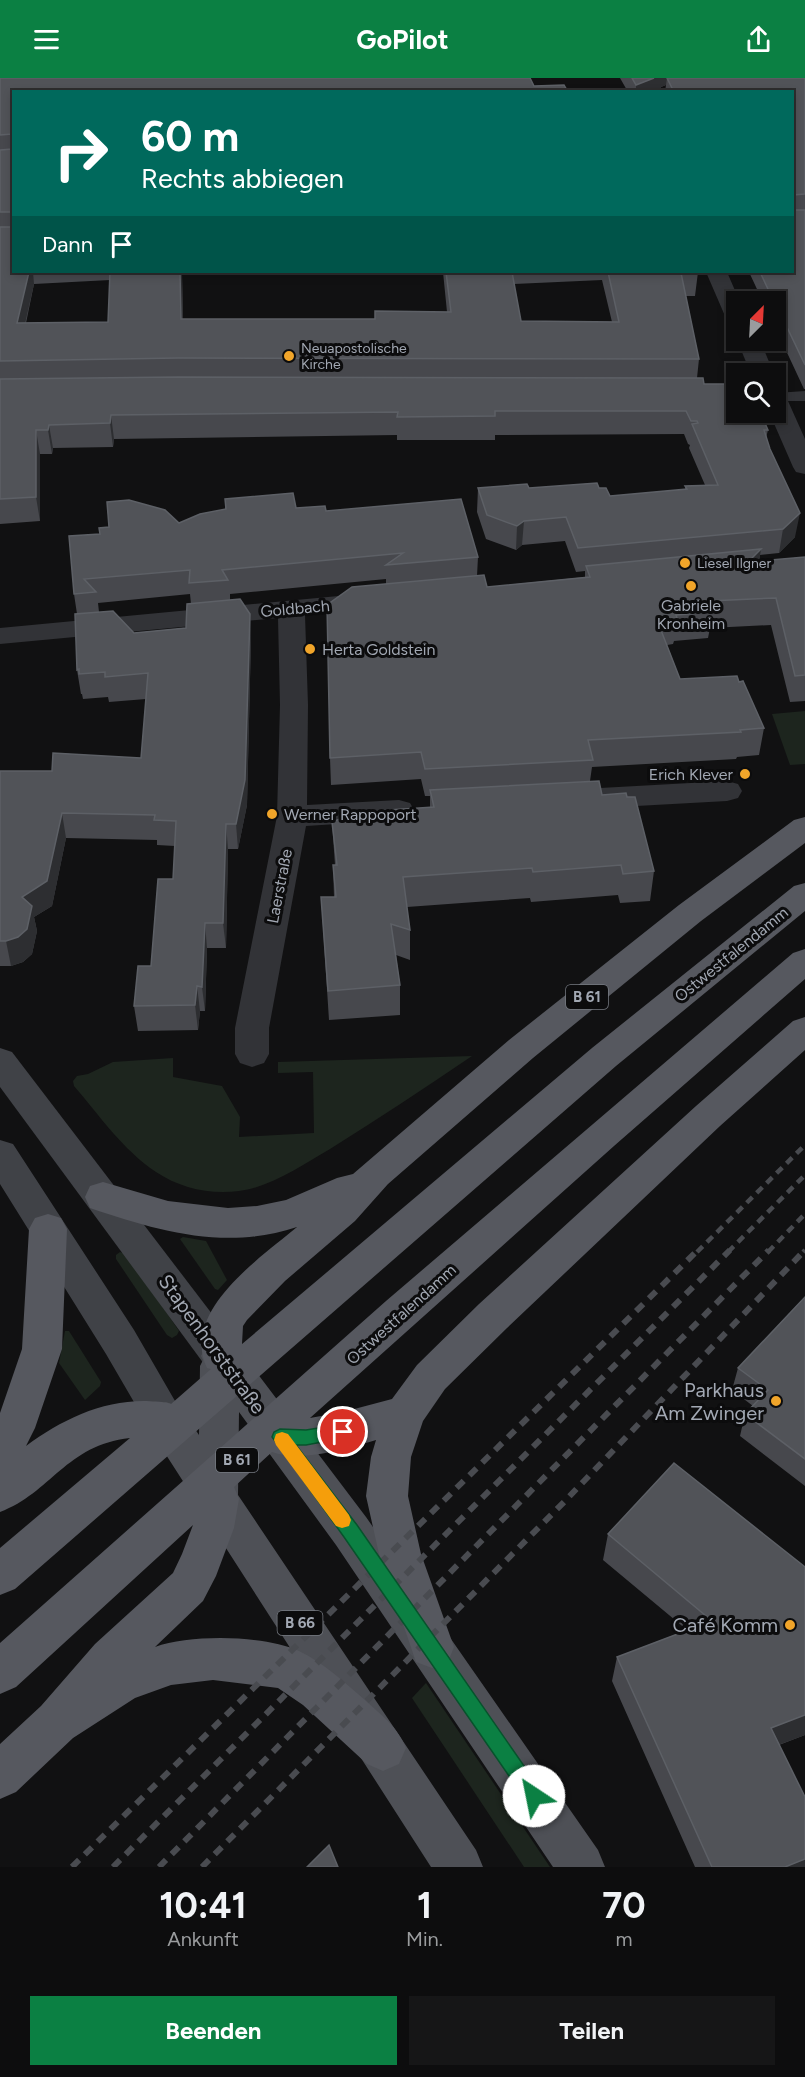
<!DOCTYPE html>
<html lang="de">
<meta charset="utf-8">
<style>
:root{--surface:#0d0d0e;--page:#161617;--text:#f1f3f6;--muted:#9a9c9e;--line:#2d2d2e;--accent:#0b8043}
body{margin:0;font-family:Figtree,sans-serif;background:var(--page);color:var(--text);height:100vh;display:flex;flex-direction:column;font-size:22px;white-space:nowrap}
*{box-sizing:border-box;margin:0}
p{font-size:20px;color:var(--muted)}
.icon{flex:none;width:33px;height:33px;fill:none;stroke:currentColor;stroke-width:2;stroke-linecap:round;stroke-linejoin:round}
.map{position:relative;height:1789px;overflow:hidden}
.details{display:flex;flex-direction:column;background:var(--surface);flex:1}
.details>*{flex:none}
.banner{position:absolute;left:12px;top:12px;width:782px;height:183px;border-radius:0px;box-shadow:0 3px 9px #0003,0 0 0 2px var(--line);background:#00695c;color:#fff;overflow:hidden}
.needle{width:39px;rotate:24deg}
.fabs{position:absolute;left:726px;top:213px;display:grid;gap:12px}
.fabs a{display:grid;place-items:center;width:60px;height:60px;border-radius:0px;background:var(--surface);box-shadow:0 3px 9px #0003,0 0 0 2px var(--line);font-size:30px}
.pin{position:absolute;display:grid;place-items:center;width:51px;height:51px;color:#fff;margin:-26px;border:3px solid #fff;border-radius:50%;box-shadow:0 2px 6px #0007}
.me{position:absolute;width:66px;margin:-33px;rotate:326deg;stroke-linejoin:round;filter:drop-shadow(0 0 4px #0008)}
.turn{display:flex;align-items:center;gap:21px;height:126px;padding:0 30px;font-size:27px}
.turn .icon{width:78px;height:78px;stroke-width:2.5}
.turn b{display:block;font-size:42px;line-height:51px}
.then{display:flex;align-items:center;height:57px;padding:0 30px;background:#0003;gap:12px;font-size:22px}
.eta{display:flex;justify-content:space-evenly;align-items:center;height:102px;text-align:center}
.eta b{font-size:36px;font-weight:700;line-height:42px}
.action{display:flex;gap:12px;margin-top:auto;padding:12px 30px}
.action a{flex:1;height:69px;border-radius:0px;background:var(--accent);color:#fff;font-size:24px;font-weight:700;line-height:69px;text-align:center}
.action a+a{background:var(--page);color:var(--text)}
header{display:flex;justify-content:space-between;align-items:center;height:78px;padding:0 30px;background:var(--accent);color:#fff;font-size:27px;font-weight:700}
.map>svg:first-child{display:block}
</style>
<header><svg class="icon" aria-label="menu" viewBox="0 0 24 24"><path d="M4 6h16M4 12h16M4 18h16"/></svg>GoPilot<svg class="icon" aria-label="share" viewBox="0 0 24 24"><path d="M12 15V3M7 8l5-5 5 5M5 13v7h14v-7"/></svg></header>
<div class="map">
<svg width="805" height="1789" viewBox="0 0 805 1789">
<rect width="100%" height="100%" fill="#111112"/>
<!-- green -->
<g fill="#1d251e">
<polygon points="805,633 805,686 790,687 772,636"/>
<path d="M472,978C425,1010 378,1041 330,1071C302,1087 271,1109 239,1113C210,1117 180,1110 156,1094C123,1072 99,1037 74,1008L73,1003L77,998L88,996L113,984L173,980V999L222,1008L240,1039L239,1059L314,1055L313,994L278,995V984Z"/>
<polygon points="183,1159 206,1163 227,1202 218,1212 215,1211 180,1161"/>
<polygon points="120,1174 126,1176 179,1253 177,1257 172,1260 167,1257 116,1181 116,1177"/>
<polygon points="65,1253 69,1253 101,1304 100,1308 85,1322 59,1285"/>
<polygon points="426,1605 550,1789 524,1789 412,1620"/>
</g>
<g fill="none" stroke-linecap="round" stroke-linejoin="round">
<!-- service -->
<polygon fill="#323337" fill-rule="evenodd" points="805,313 805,323 776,323 776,315"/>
<!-- minor -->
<g fill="#323337" fill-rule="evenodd">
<polygon points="706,194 727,194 740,224 736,224 736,245 728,243 725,238"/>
<polygon points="737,262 760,262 774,296 751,296"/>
<polygon points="776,316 784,318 788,323 805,361 805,396 796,394 793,389 769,334 776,334"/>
<polygon points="370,515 380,517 383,523 380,529 305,537 308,627 307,727 399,722 410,725 414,732 410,739 399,742 306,748 269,950 269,976 264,985 252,989 240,985 235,976 235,950 277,738 280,627 278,540 0,566 0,550"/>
<polygon points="727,703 738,706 742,713 738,720 727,723 582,731 571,728 567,721 571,714 582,711"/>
</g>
<!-- secondary -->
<g fill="#404247" fill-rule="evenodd">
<polygon points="0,970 12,974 235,1266 241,1278 235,1290 221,1295 207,1290 0,1009"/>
<polygon points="0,1062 13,1066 134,1252 186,1342 180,1355 166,1360 152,1355 106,1276 0,1106"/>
</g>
<!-- primary -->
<polygon fill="#4e5056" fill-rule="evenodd" points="221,1261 235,1266 366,1439 598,1772 605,1789 553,1789 336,1467 239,1334 238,1417 476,1772 483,1789 431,1789 152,1355 146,1342 152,1329 166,1324 180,1329 199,1357 200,1288 203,1282 201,1278 207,1266"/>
<!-- trunk -->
<g fill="#56585f" fill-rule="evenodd">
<path d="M805,739V765L701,843L533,980L388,1106L355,1143L285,1203L247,1242L243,1248L242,1266L592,970L794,808L805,805V833L616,988L15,1511L0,1517V1470L130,1360C66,1367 51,1415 0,1434V1335L22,1271L29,1151L35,1140L48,1136L61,1140L67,1151L62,1271L35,1350L26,1368C61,1342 102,1322 147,1323C155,1324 163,1323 171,1326L211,1291L207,1290C180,1234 260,1180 297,1149C226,1173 158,1153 90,1130L85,1119L90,1108L103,1104L168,1123L228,1130L257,1128L286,1122L337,1100L353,1096L509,962L679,827L794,742Z"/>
<path d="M805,871V901L614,1068L310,1340L343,1334L392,1321L417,1287L479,1226L696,1028L793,943L805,939V972L720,1048L507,1250L445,1311L423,1343L411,1379L408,1418L421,1476L454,1569L448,1584L432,1590L416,1584L379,1476L366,1418L371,1379L376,1362C348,1370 301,1385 272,1374L234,1409L239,1421L234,1450L216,1498L203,1523L155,1569C191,1556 264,1557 299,1573C324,1585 344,1604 365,1622C382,1638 397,1648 406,1670L399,1686L383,1693L367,1686L303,1627L278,1610L213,1602L171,1607L135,1620L73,1660L16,1714L0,1721V1666L41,1628L95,1566L173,1495L182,1476L193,1447L16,1609L0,1616V1565L386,1223L793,875Z"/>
</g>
<!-- rail-far1 -->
<g stroke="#494b50" stroke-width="4.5" stroke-dasharray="8 6" stroke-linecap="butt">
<polyline points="697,1174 805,1067"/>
<polyline points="728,1174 805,1097"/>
<polyline points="768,1174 805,1136"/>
<polyline points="803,1174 805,1172"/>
</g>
<!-- rail -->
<g stroke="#494b50" stroke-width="6" stroke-dasharray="10 8" stroke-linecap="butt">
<polyline points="72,1789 698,1172"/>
<polyline points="113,1789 730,1172"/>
<polyline points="159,1789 769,1172"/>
<polyline points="202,1789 564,1424 805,1172"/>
</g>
</g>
<!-- wall -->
<g fill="#47484d" fill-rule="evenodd">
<path d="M0,0L534,8L568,14H14V194H193L192,196H182L183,241H375L447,234L443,194H698L695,218H686L699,281L697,300L768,352L766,360L795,459L779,475L760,477L759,483L805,479V623L790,624L771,547L710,550L708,560L674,563L673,566L667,567L680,601L739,604L764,650L759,677L737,679L736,681L592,689L590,703L602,717L654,793L650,823L620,825L618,817L531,824L530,820L407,829L410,852V882L396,877L400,907V937L329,942L321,819H334L333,787H335L332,744L430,729V718H425L421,701L331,707L330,680L386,506V501L230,516V522L251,560L247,727L238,771H228L226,870H207L205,933H200L198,952L138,953L134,928L151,888L173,801L175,768L157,767V762L66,760L52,828L34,839L37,853L32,876L23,884L11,888H0V693H52L141,680L146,621L109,624L108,619L83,621L82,616H81L77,592V536L74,516L100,456L179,445L225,431V421L296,430L326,433L478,479L477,498L487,509L585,499V493L576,494L565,463L522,467L516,472L486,461L477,434L478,410H599L610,418L685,412V408L705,407L689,370L690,367L688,366L684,356L495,357V362H397V357L114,361L113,369L53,370L52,376H40V443L0,446ZM110,202L108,244L26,245L34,206ZM602,202L612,244L521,243L514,206ZM190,516L191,526L186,550L134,555L99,534L98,525Z"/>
<polygon points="620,0 805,0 805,311 804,311 776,251 776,224 763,224 749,194 792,194 792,14 665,14 666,7 661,9 660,14 628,14"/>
<polygon points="805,1219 805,1408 740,1358 745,1336 753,1328 732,1312 738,1290"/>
<polygon points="608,1456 805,1489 805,1657 779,1667 805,1789 695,1789 612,1603 617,1579 687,1552 603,1482"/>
</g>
<!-- shaded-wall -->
<g fill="#2d2e31">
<polygon points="654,0 667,0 666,7 661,9 660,14 636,14 636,7"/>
<polygon points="29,194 33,194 34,206 20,268 17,245"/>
<polygon points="180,194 182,194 183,264 181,241"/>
<polygon points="111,337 114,361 113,369 110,345"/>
<polygon points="49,347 53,370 52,376 48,352"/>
<polygon points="36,352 40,376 40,443 36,419"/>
<polygon points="800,435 795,459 779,475 783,451"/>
<polygon points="524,443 522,467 516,472 517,448"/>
<polygon points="761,471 757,498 748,484"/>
<polygon points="250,536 251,560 247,727 238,771 236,746"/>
<polygon points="62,735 66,760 52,828 34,839 37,853 32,876 23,884 11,888 6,863 22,819"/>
<polygon points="226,746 228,771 226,870 223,845"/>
<polygon points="205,845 207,870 205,933 202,909"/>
<polygon points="197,908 200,933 198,952 195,927"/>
<polygon points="805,1637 805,1657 762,1673 771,1650"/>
<polygon points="805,1781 805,1789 785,1789"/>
</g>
<!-- building -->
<g fill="#515358" stroke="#5d6066" stroke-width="1.5">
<polygon points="0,0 530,0 534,8 564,7 568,14 14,14 14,194 29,194 17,245 108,244 110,194 180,194 181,241 375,241 375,233 451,234 446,194 512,194 521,243 619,244 608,194 698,194 698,195 681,195 699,281 178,280 0,283 0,149 12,149 12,134 0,134 0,72 12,71 12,56 0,57"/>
<polygon points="632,0 654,0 636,7"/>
<polygon points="667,0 805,0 805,116 793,117 793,132 805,132 805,287 776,226 776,224 774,224 760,194 792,194 792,14 674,14"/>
<polygon points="178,299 703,300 704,306 736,306 736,334 760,334 768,352 764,352 770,371 800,435 783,451 578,470 566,439 524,443 517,448 487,437 478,410 527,406 529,410 597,405 599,410 606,410 610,418 687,411 685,408 718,407 692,346 698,345 697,343 691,343 686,333 495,333 495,338 397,339 398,334 111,337 110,345 49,347 48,352 36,352 36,419 0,421 0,301"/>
<polygon points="293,415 296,430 325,428 326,433 461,421 478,479 386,487 403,475 222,492 228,502 189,505 190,492 84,501 96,514 74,516 69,458 100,456 99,450 109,449 107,424 129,422 165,432 179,445 200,436 226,431 225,421"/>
<polygon points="761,471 748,484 805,479 805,597 795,598 776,520 708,523 712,534 676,537 677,540 657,542 680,601 737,598 739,604 743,603 764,650 740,652 741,654 588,662 593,682 425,691 421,674 330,680 327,527 352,509 484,497 487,509 590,499 586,488"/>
<polygon points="240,521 250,536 245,702 236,746 226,746 223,845 205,845 202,909 197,908 195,927 134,928 138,888 151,888 158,801 173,801 176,743 154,742 155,737 62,735 47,803 22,819 32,828 27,851 18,859 6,863 0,863 0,693 52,693 53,675 141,680 148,595 105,599 105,594 79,596 79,591 77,592 75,536 113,533 134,555 186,550 187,526"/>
<polygon points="599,703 602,717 626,715 627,719 635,719 654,793 623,796 621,787 533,794 532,790 403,799 410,852 391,846 400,907 328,913 321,819 336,819 333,787 337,787 332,744 358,734 434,729 430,712"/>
<polygon points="805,1219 805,1381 745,1336 768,1312 738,1290"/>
<polygon points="674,1385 805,1489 805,1637 771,1650 805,1719 805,1781 785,1789 712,1789 617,1579 712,1543 608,1456"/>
<polygon points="329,1767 338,1789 307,1789"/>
</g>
<!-- route -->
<polygon fill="#0b8043" stroke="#07532c" stroke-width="1.5" points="343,1346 349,1348 351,1354 349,1359 306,1367 296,1367 357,1447 540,1711 543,1718 540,1724 534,1727 527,1724 344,1459 272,1359 274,1354 280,1351 306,1352"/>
<!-- slow -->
<polygon fill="#f59e0b" points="282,1354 288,1356 349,1437 351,1442 349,1448 342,1450 336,1448 276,1367 274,1362 276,1356"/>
<!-- markers -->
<g fill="#f1a52a" stroke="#0c0c0d" stroke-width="2">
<circle cx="289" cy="278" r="6"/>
<circle cx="685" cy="485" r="6"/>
<circle cx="691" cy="508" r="6"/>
<circle cx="310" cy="571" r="6"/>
<circle cx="745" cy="696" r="6"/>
<circle cx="272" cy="736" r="6"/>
<circle cx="776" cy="1323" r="6"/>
<circle cx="790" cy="1547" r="6"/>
</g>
<g text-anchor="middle" stroke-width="6" stroke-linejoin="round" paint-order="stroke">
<!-- far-poi labels -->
<g font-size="14" fill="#a2a8b3" stroke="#0c0c0d" text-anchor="start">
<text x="301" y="275">Neuapostolische<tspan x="301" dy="16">Kirche</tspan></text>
<text x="697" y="490">Liesel Ilgner</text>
</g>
<!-- shield labels -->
<g fill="#0c0c0d" stroke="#757981" stroke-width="1.5">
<rect x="566" y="907" width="42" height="24" rx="4.5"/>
<rect x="216" y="1370" width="42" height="24" rx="4.5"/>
<rect x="277.5" y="1533" width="45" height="24" rx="4.5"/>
</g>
<g font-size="15" font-weight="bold" fill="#a2a8b3">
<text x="587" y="924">B 61</text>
<text x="237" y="1387">B 61</text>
<text x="300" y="1550">B 66</text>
</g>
<!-- poi labels -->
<g font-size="16" fill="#a2a8b3" stroke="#0c0c0d" text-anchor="start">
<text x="691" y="533" text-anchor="middle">Gabriele<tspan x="691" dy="18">Kronheim</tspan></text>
<text x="322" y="577">Herta Goldstein</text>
<text x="733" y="702" text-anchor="end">Erich Klever</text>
<text x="284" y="742">Werner Rappoport</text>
</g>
<!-- street labels -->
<g font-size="16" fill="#a2a8b3" stroke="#0c0c0d">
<text transform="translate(295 530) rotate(-5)" y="6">Goldbach</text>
<text transform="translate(279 808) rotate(-79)" y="6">Laerstraße</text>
<text transform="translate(731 876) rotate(-39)" y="6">Ostwestfalendamm</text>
<text transform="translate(401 1236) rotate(-42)" y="6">Ostwestfalendamm</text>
</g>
<!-- near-street labels -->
<g font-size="20" fill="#a2a8b3" stroke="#0c0c0d">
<text transform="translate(212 1266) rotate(54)" y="7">Stapenhorststraße</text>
</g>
<!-- near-poi labels -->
<g font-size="20" fill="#a2a8b3" stroke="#0c0c0d" text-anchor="end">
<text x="764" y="1319">Parkhaus<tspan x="764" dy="23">Am Zwinger</tspan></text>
<text x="778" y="1554">Café Komm</text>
</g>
</g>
</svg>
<div class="fabs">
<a><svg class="needle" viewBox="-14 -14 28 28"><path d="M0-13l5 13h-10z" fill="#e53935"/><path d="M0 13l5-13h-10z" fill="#9a9c9e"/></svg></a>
<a><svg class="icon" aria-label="search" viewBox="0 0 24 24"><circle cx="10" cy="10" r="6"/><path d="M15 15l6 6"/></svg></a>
</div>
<div class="pin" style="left:343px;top:1354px;background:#d93025"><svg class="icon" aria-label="arrive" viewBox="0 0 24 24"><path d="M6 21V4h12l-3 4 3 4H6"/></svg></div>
<svg class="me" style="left:534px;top:1718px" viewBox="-20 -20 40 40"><circle r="19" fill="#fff"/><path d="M0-13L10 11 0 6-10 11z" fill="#0b8043"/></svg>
<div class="banner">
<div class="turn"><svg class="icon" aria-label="right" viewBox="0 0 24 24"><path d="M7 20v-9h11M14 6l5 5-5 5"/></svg><div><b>60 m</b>Rechts abbiegen</div></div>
<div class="then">Dann<svg class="icon" aria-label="arrive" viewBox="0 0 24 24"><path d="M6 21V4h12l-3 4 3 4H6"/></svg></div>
</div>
</div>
<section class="details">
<div class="eta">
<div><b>10:41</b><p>Ankunft</p></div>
<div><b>1</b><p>Min.</p></div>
<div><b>70</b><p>m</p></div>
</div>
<div class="action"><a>Beenden</a><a>Teilen</a></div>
</section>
